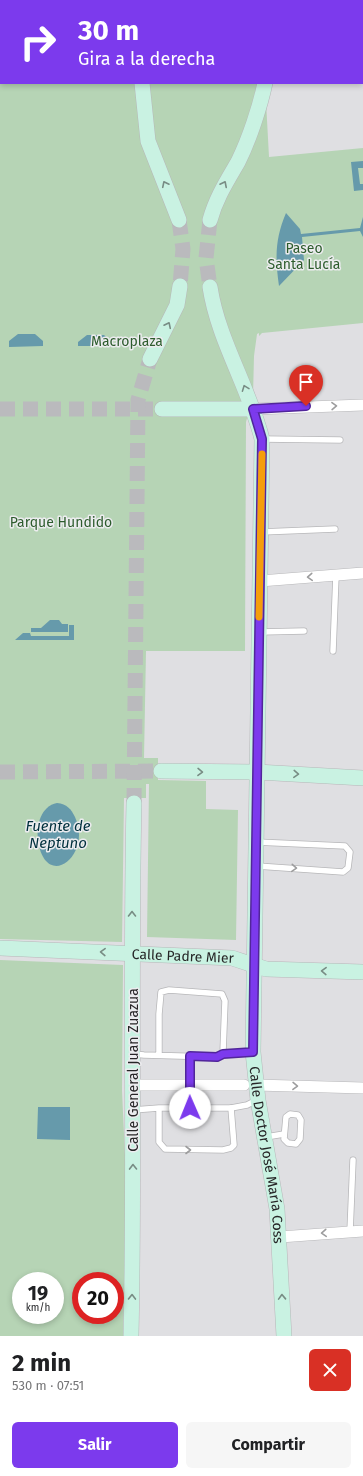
<!DOCTYPE html>
<html lang="es">
<meta charset="utf-8">
<style>
:root{--surface:#fff;--page:#f6f6f6;--text:#202124;--muted:#757577;--accent:#7c3aed}
body{margin:0;font-family:"Fira Sans",sans-serif;background:var(--page);color:var(--text);height:100vh;display:flex;flex-direction:column;font-size:15px;white-space:nowrap}
*{box-sizing:border-box;margin:0}
p{font-size:13px;color:var(--muted)}
.icon{flex:none;width:22px;height:22px;fill:none;stroke:currentColor;stroke-width:2;stroke-linecap:round;stroke-linejoin:round}
.map{position:relative;height:1336px;overflow:hidden}
.drawer{display:flex;flex-direction:column;background:var(--surface);flex:1}
.drawer>*{flex:none}
.banner{position:absolute;left:0px;top:0px;width:363px;height:84px;box-shadow:0 2px 6px #0003;background:#7c3aed;color:#fff;overflow:hidden}
.speed{position:absolute;left:12px;top:1272px;display:flex;gap:8px;font-size:20px;font-weight:700;text-align:center}
.speed>*{display:grid;place-content:center;width:52px;height:52px;border-radius:50%;background:var(--surface);box-shadow:0 2px 6px #0003;line-height:1}
.speed small{font-size:10px;font-weight:400}
.speed .limit{border:6px solid #d22;background:#fff;color:#111}
.pin{position:absolute;display:grid;place-items:center;width:34px;height:34px;color:#fff;margin:-41px -17px;border-radius:50% 50% 50% 0;rotate:-45deg;box-shadow:0 0 4px #0007}
.pin .icon{rotate:45deg}
.me{position:absolute;width:44px;margin:-22px;rotate:359deg;stroke-linejoin:round;filter:drop-shadow(0 0 3px #0008)}
.turn{display:flex;align-items:center;gap:14px;height:84px;padding:0 12px;font-size:18px}
.turn .icon{width:52px;height:52px;stroke-width:2.5}
.turn b{display:block;font-size:28px;line-height:34px}
.round{display:grid;place-items:center;flex:none;width:42px;height:42px;border-radius:6px;background:var(--page)}
.overview{display:flex;align-items:center;justify-content:space-between;height:68px;padding:0 12px}
h1{font-size:24px;font-weight:700;line-height:30px}
.action{display:flex;gap:8px;margin-top:auto;padding:8px 12px}
.action a{flex:1;height:46px;border-radius:6px;background:var(--accent);color:#fff;font-size:16px;font-weight:700;line-height:46px;text-align:center}
.action a+a{background:var(--page);color:var(--text)}
.map>svg:first-child{display:block}
</style>
<div class="map">
<svg width="363" height="1336" viewBox="0 0 363 1336">
<rect width="100%" height="100%" fill="#dfdfe2"/>
<!-- green -->
<g fill="#b6d4b5" fill-rule="evenodd">
<polygon points="0,0 263,0 1,1 1,83 265,83 269,157 363,148 363,323 262,333 259,336 259,333 257,334 254,356 253,396 246,422 245,651 146,651 144,758 158,758 158,780 206,781 206,809 238,810 236,940 147,937 149,784 146,784 146,798 124,798 122,942 0,939"/>
<path d="M0,960L123,965L122,1091L127,1199L123,1336H0ZM21,1281H55V1315H21ZM81,1281H115V1315H81Z"/>
</g>
<!-- water -->
<g fill="#669aab">
<polygon points="363,161 363,168 358,168 360,184 363,184 363,190 354,191 351,162"/>
<path d="M286,213L300,229L301,234L360,228L363,217V237L360,231L302,237L304,260L279,286C275,258 275,239 286,213Z"/>
<polygon points="18,334 35,334 43,341 43,346 9,347 9,341"/>
<polygon points="87,335 104,335 112,342 112,346 78,346 78,342"/>
<polygon points="50,620 59,620 62,624 68,624 68,632 31,632 31,628 41,628"/>
<polygon points="69,625 74,625 74,640 15,640 23,633 30,633 31,636 69,636"/>
<path d="M57,803C67,804 71,809 75,817C93,856 45,892 38,840C36,825 41,806 57,803Z"/>
<polygon points="38,1107 70,1107 70,1140 37,1139"/>
</g>
<g fill="none" stroke-linecap="round" stroke-linejoin="round">
<!-- secondary-tunnel -->
<g stroke="#bababd" stroke-width="15" stroke-dasharray="15 8" stroke-linecap="butt">
<polyline points="179,220 183,249 180,286"/>
<polyline points="210,220 206,258 210,287"/>
<polyline points="0,409 162,409"/>
<polyline points="0,772 161,771"/>
<polyline points="134,803 138,400 150,359"/>
</g>
<!-- lane casing -->
<g stroke="#b7b7b9" stroke-width="7">
<g id="lane">
<polyline points="262,439 340,440"/>
<polyline points="261,532 335,529"/>
<polyline points="259,632 304,631"/>
<polyline points="333,651 336,575"/>
<polyline points="256,842 345,846 350,852 348,868 343,872 257,866"/>
<polyline points="223,1053 252,1052"/>
<polyline points="134,1054 144,1055 214,1057 220,1056 223,1052 225,1001 222,994 169,990 161,992 159,1014 159,1055"/>
<polyline points="190,1056 190,1108"/>
<polyline points="231,1108 247,1105 257,1100"/>
<polyline points="133,1110 159,1108 231,1108 234,1145 231,1148 223,1150 165,1149 159,1142 159,1108"/>
<polygon points="290,1114 298,1115 301,1120 300,1139 296,1144 288,1143 284,1139 286,1117"/>
<polyline points="266,1137 284,1134"/>
<polyline points="350,1232 353,1160"/>
</g>
</g>
<!-- street casing -->
<g stroke="#b7b7b9" stroke-width="12">
<g id="street">
<polyline points="362,48 363,48"/>
<polyline points="0,64 1,64"/>
<polyline points="253,409 363,405"/>
<polyline points="260,581 363,573"/>
<polyline points="140,1085 244,1085"/>
<polyline points="256,1085 363,1088"/>
<polyline points="280,1237 363,1231"/>
</g>
</g>
<!-- secondary casing -->
<g stroke="#b7b7b9" stroke-width="16">
<g id="secondary">
<polyline points="138,0 138,1"/>
<polyline points="270,1 270,0"/>
<polyline points="142,83 148,141 179,220"/>
<path d="M210,220C216,198 227,181 238,162C249,140 260,107 265,83"/>
<path id="s1" d="M210,287C218,340 249,387 262,439L253,1052L258,1100L277,1209L284,1336"/>
<polyline points="150,359 177,305 180,286"/>
<polyline points="162,409 253,409"/>
<polyline points="161,771 257,772 363,778"/>
<path id="s2" d="M0,948L232,958L266,969L363,972"/>
<path d="M131,1336C135,1158 130,981 134,803"/>
</g>
</g>
<!-- lane -->
<use href="#lane" stroke="#fff" stroke-width="5.5"/>
<!-- street -->
<use href="#street" stroke="#fff" stroke-width="11"/>
<!-- secondary -->
<use href="#secondary" stroke="#c9f2e2" stroke-width="15"/>
</g>
<!-- one-way arrows -->
<defs><path id="oneway-chevron" d="M-2-3.5L2.5 0L-2 3.5" fill="none" stroke-width="1.6" stroke-linecap="round" stroke-linejoin="round"/></defs>
<g stroke="#788c84">
<use href="#oneway-chevron" transform="translate(165 184) rotate(-116)"/>
<use href="#oneway-chevron" transform="translate(224 184) rotate(-63)"/>
<use href="#oneway-chevron" transform="translate(168 325) rotate(-64)"/>
<use href="#oneway-chevron" transform="translate(245 388) rotate(-111)"/>
<use href="#oneway-chevron" transform="translate(200 772) rotate(1)"/>
<use href="#oneway-chevron" transform="translate(296 774) rotate(3)"/>
<use href="#oneway-chevron" transform="translate(132 914) rotate(-90)"/>
<use href="#oneway-chevron" transform="translate(103 952) rotate(-178)"/>
<use href="#oneway-chevron" transform="translate(324 971) rotate(-178)"/>
<use href="#oneway-chevron" transform="translate(133 1167) rotate(-91)"/>
<use href="#oneway-chevron" transform="translate(132 1297) rotate(-89)"/>
<use href="#oneway-chevron" transform="translate(282 1297) rotate(-92)"/>
</g>
<g stroke="#9d9d9e">
<use href="#oneway-chevron" transform="translate(334 406) rotate(-1)"/>
<use href="#oneway-chevron" transform="translate(310 577) rotate(176)"/>
<use href="#oneway-chevron" transform="translate(294 868) rotate(4)"/>
<use href="#oneway-chevron" transform="translate(295 1086) rotate(1)"/>
<use href="#oneway-chevron" transform="translate(188 1150)"/>
<use href="#oneway-chevron" transform="translate(324 1233) rotate(176)"/>
</g>
<g fill="none" stroke-linecap="round" stroke-linejoin="round">
<!-- route casing -->
<g stroke="#51269a" stroke-width="10">
<polyline id="route" points="190,1108 190,1056 217,1057 223,1054 253,1052 262,439 253,409 306,406"/>
</g>
<!-- route -->
<use href="#route" stroke="#7c3aed" stroke-width="7"/>
<!-- slow -->
<polyline stroke="#f59e0b" stroke-width="7" points="259,617 262,454"/>
</g>
<g text-anchor="middle" stroke-width="3" stroke-linejoin="round" paint-order="stroke">
<!-- park labels -->
<g font-size="14" fill="#2d5c2d" stroke="#ececef">
<text x="304" y="253">Paseo<tspan x="304" dy="16">Santa Lucía</tspan></text>
<text x="127" y="346">Macroplaza</text>
<text x="61" y="527">Parque Hundido</text>
</g>
<!-- street labels -->
<g font-size="14" fill="#262627" stroke="#ececef">
<text dy="5" stroke="none"><textPath href="#s2" startOffset="183">Calle Padre Mier</textPath></text>
<text transform="translate(133 1070) rotate(-90)" y="5">Calle General Juan Zuazua</text>
<text dy="5" stroke="none"><textPath href="#s1" startOffset="878">Calle Doctor José María Coss</textPath></text>
</g>
<!-- water labels -->
<g font-size="15" font-style="italic" fill="#00303d" stroke="#ececef">
<text x="58" y="831">Fuente de<tspan x="58" dy="17">Neptuno</tspan></text>
</g>
</g>
</svg>
<div class="speed"><div>19<small>km/h</small></div><div class="limit">20</div></div>
<div class="pin" style="left:306px;top:406px;background:#d93025"><svg class="icon" aria-label="arrive" viewBox="0 0 24 24"><path d="M6 21V4h12l-3 4 3 4H6"/></svg></div>
<svg class="me" style="left:190px;top:1108px" viewBox="-20 -20 40 40"><circle r="19" fill="#fff"/><path d="M0-13L10 11 0 6-10 11z" fill="#7c3aed"/></svg>
<div class="banner">
<div class="turn"><svg class="icon" aria-label="right" viewBox="0 0 24 24"><path d="M7 20v-9h11M14 6l5 5-5 5"/></svg><div><b>30 m</b>Gira a la derecha</div></div>
</div>
</div>
<section class="drawer">
<div class="overview"><div><h1>2 min</h1><p>530 m · 07:51</p></div><a class="round" style="background:#d93025;color:#fff"><svg class="icon" aria-label="close" viewBox="0 0 24 24"><path d="M6 6l12 12M18 6L6 18"/></svg></a></div>
<div class="action"><a>Salir</a><a>Compartir</a></div>
</section>
